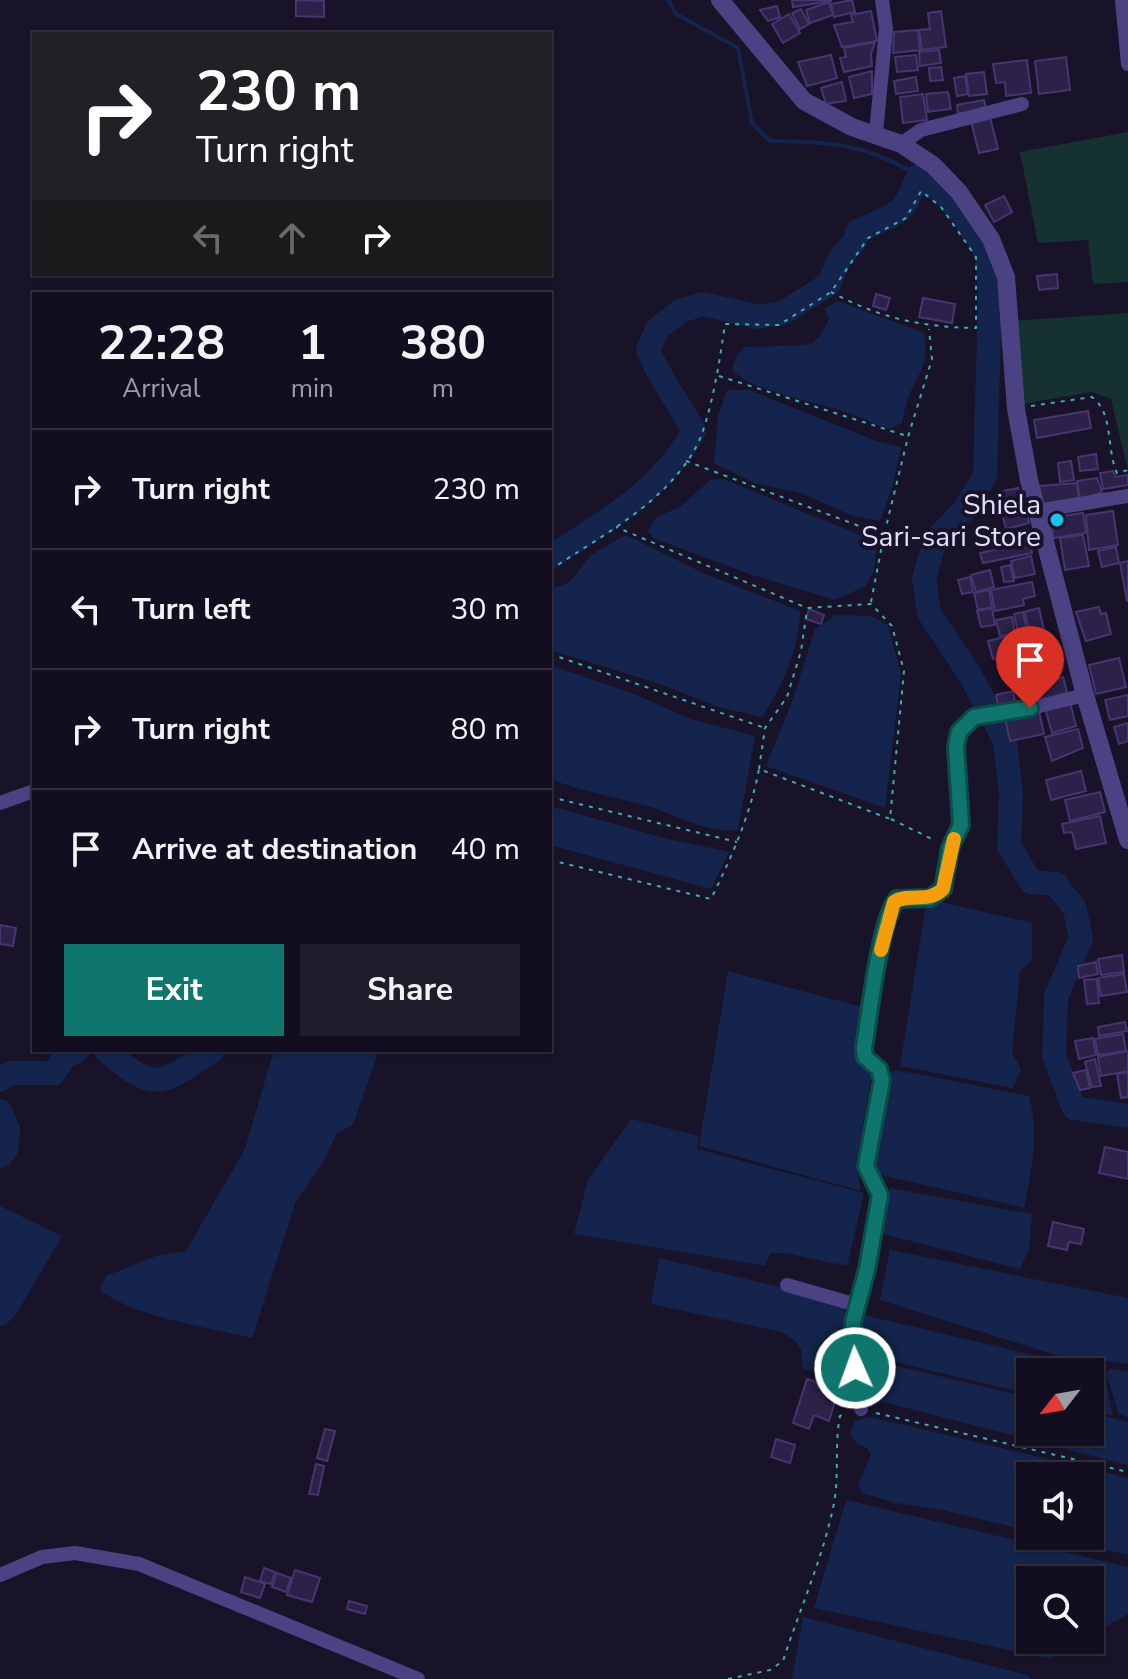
<!DOCTYPE html>
<style>
:root{--surface:#130e1f;--page:#201c2c;--text:#f1f3f6;--muted:#9d9ca4;--line:#322e3d;--accent:#0f766e}
body{margin:0;font-family:"Nunito Sans",sans-serif;background:var(--page);color:var(--text);height:100vh;display:flex;flex-direction:column;font-size:30px;white-space:nowrap}
*{box-sizing:border-box;margin:0}
p{font-size:26px;color:var(--muted)}
.icon{flex:none;width:44px;height:44px;fill:none;stroke:currentColor;stroke-width:2;stroke-linecap:round;stroke-linejoin:round}
.map{position:relative;flex:1;overflow:hidden}
.details{position:absolute;left:32px;top:292px;width:520px;height:760px;display:flex;flex-direction:column;background:var(--surface);border-radius:0px;box-shadow:0 2px 6px #0004,0 0 0 2px var(--line)}
.details>*{flex:none}
.hud{position:absolute;left:32px;top:32px;width:520px;height:244px;border-radius:0px;box-shadow:0 2px 6px #0004,0 0 0 2px var(--line);background:#202124;color:#fff;overflow:hidden}
.needle{width:52px;rotate:239deg}
.buttons{position:absolute;left:1016px;top:1358px;display:grid;gap:16px}
.buttons a{display:grid;place-items:center;width:88px;height:88px;border-radius:0px;background:var(--surface);box-shadow:0 2px 6px #0004,0 0 0 2px var(--line);font-size:40px}
.pin{position:absolute;display:grid;place-items:center;width:68px;height:68px;color:#fff;margin:-82px -34px;border-radius:50% 50% 50% 0;rotate:-45deg;box-shadow:0 0 8px #0007}
.pin .icon{rotate:45deg}
.me{position:absolute;width:88px;margin:-44px;rotate:358deg;stroke-linejoin:round;filter:drop-shadow(0 0 6px #0008)}
.turn{display:flex;align-items:center;gap:28px;height:168px;padding:0 32px;font-size:36px}
.turn .icon{width:104px;height:104px;stroke-width:2.5}
.turn b{display:block;font-size:56px;line-height:68px}
.lanes{display:flex;align-items:center;height:76px;padding:0 32px;background:#0003;justify-content:center;gap:40px;direction:ltr}
.lanes .off{opacity:.35}
.eta{display:flex;justify-content:space-evenly;align-items:center;height:136px;text-align:center}
.eta b{font-size:48px;font-weight:700;line-height:56px}
.action{display:flex;gap:16px;margin-top:auto;padding:16px 32px}
.action a{flex:1;height:92px;border-radius:0px;background:var(--accent);color:#fff;font-size:32px;font-weight:700;line-height:92px;text-align:center}
.action a+a{background:var(--page);color:var(--text)}
ul{padding:0;list-style:none}
li{display:flex;align-items:center;gap:24px;height:120px;padding:0 32px;border-top:2px solid var(--line)}
li div{flex:1}
li b{display:block;font-size:30px}
li em{font-style:normal}
.map>svg:first-child{display:block}
</style>
<div class="map">
<svg width="1128" height="1679" viewBox="0 0 1128 1679">
<rect width="100%" height="100%" fill="#191329"/>
<!-- green -->
<g fill="#163132">
<polygon points="1128,132 1128,282 1093,284 1088,240 1038,243 1020,152"/>
<polygon points="1128,313 1128,467 1127,467 1111,399 1092,392 1022,404 1012,321"/>
</g>
<!-- water -->
<g fill="#14244c">
<path d="M838,301L924,333C929,363 922,367 910,393C906,402 904,413 902,423L889,429C873,424 859,416 843,411C815,402 750,390 732,370L736,356L745,347L810,345L822,334L829,318L824,308Z"/>
<polygon points="727,390 749,390 879,442 901,447 893,485 880,521 853,516 801,493 754,483 714,463 718,416"/>
<polygon points="723,479 877,542 874,570 866,586 835,600 752,575 653,538 648,531 656,517 680,507 710,480"/>
<path d="M626,535L703,573L800,611C800,647 782,687 762,717L719,707L660,684L550,650V587C575,587 576,569 591,556C600,548 615,542 626,535Z"/>
<polygon points="836,615 871,616 888,625 901,674 885,808 766,766 792,702 815,629"/>
<path d="M550,665L637,695L690,719L755,736L738,830C707,834 676,814 647,806C614,797 582,791 550,779Z"/>
<polygon points="550,806 664,838 729,852 711,889 550,845"/>
<polygon points="927,899 1032,923 1032,960 1020,971 1012,1053 1021,1069 1013,1088 900,1066"/>
<polygon points="728,971 869,1009 856,1061 873,1069 856,1164 861,1191 699,1146"/>
<path d="M274,1050H379L353,1125L337,1133L323,1162L296,1201L252,1338C212,1328 128,1316 100,1289L106,1276L156,1256L186,1251L245,1149Z"/>
<path d="M896,1070L1029,1096C1039,1136 1032,1169 1024,1208L877,1174L874,1160L890,1073Z"/>
<polygon points="631,1119 699,1136 697,1149 864,1193 847,1266 785,1253 770,1253 765,1266 574,1234 588,1180"/>
<polygon points="890,1188 1032,1214 1029,1249 1020,1269 880,1233"/>
<polygon points="0,1206 62,1236 15,1316 5,1325 0,1326"/>
<polygon points="890,1250 1128,1298 1128,1364 1091,1359 1078,1362 880,1300"/>
<path d="M659,1258L796,1291L844,1308L847,1339L835,1346L843,1360H849V1383L802,1368C804,1347 799,1343 782,1332L651,1304Z"/>
<polygon points="864,1315 1083,1367 1092,1363 1103,1364 1113,1416 1090,1409 1090,1372 1030,1372 1030,1394 861,1354"/>
<polygon points="864,1358 1030,1398 1030,1432 1090,1432 1090,1413 1128,1422 1128,1465 864,1397 860,1365"/>
<polygon points="1109,1369 1128,1371 1128,1417 1119,1414 1106,1374"/>
<polygon points="870,1417 1128,1478 1128,1555 1053,1536 1090,1536 1090,1476 1030,1476 1030,1531 942,1510 896,1503 862,1493 858,1485 871,1454 867,1448 856,1443 850,1433 855,1421"/>
<polygon points="846,1500 1128,1567 1128,1614 1090,1636 1090,1580 1030,1580 1030,1640 1083,1640 1050,1659 814,1608"/>
<polygon points="803,1617 1027,1675 1031,1679 792,1679"/>
</g>
<g fill="none" stroke-linecap="round" stroke-linejoin="round">
<!-- stream -->
<path stroke="#14244c" stroke-width="4" d="M668,0L676,14L738,48L752,123L770,141C829,142 866,143 918,176"/>
<!-- river -->
<g stroke="#14244c" stroke-width="24">
<path d="M550,557C607,521 660,491 694,431C679,403 660,379 648,350L657,329L680,311L703,304L759,317L783,313L829,284L840,258L855,241L858,231C896,214 904,216 918,176L945,195L965,219L987,254L990,296L985,476L964,510L935,540L924,579L929,613L970,675L1005,741L1011,795L1009,846L1031,882L1056,884L1075,909L1081,938L1056,997L1054,1056L1074,1108L1128,1116"/>
<path d="M106,1050C156,1095 162,1084 213,1050"/>
<polyline points="0,1080 11,1073 54,1073 64,1058 78,1050"/>
<polyline points="0,1111 8,1130 6,1150 0,1156"/>
</g>
</g>
<!-- building -->
<g fill="#2c2148" stroke="#473572" stroke-width="2">
<polygon points="296,0 324,1 324,17 296,16"/>
<polygon points="792,0 831,0 831,1 793,7"/>
<polygon points="852,0 855,12 834,17 831,4"/>
<polygon points="829,2 833,15 810,23 806,10"/>
<polygon points="777,6 780,17 768,21 760,10"/>
<polygon points="801,9 809,24 800,29 792,13"/>
<polygon points="871,11 877,41 842,47 834,25 853,22 851,15"/>
<polygon points="941,11 946,47 922,50 919,30 930,29 928,13"/>
<polygon points="789,14 800,33 783,43 772,24"/>
<polygon points="918,30 920,50 893,53 894,32"/>
<polygon points="875,42 871,54 872,66 844,72 840,58 846,57 844,48"/>
<polygon points="939,50 941,63 920,66 919,52"/>
<polygon points="831,55 837,78 807,86 798,62"/>
<polygon points="916,55 918,70 897,72 895,57"/>
<polygon points="1066,57 1070,90 1039,94 1035,61"/>
<polygon points="1027,60 1031,93 1006,96 1005,82 996,83 993,64"/>
<polygon points="941,67 943,80 930,81 929,68"/>
<polygon points="872,71 872,94 854,98 849,77"/>
<polygon points="984,72 987,94 969,96 966,74"/>
<polygon points="965,76 968,94 957,96 954,78"/>
<polygon points="916,77 918,91 896,94 894,81"/>
<polygon points="842,82 846,101 826,104 821,88"/>
<polygon points="948,92 951,109 928,112 926,94"/>
<polygon points="923,94 927,120 903,123 900,97"/>
<polygon points="984,100 986,109 958,114 957,105"/>
<polygon points="990,117 998,149 979,153 971,121"/>
<polygon points="1004,196 1012,212 994,222 985,205"/>
<polygon points="1057,274 1058,288 1039,290 1037,276"/>
<polygon points="876,294 890,298 886,310 873,306"/>
<polygon points="923,298 955,304 952,323 919,317"/>
<polygon points="1088,411 1091,428 1037,438 1034,420"/>
<polygon points="1096,454 1098,469 1080,471 1078,457"/>
<polygon points="1071,461 1074,480 1060,482 1058,463"/>
<polygon points="1113,471 1116,477 1128,475 1128,485 1103,489 1100,473"/>
<polygon points="1097,478 1102,492 1080,500 1077,481"/>
<polygon points="1077,483 1079,502 1041,505 1039,486"/>
<polygon points="1018,488 1020,498 1000,502 997,492"/>
<polygon points="1023,500 1029,523 1006,529 1000,505"/>
<polygon points="1113,511 1118,545 1089,550 1086,515"/>
<polygon points="1083,513 1086,533 1054,538 1050,518"/>
<polygon points="1028,532 1032,553 983,563 980,553 998,549 996,539"/>
<polygon points="1083,535 1089,566 1065,570 1060,538"/>
<polygon points="1116,547 1119,563 1102,567 1098,551"/>
<polygon points="1031,556 1035,574 1015,578 1011,561"/>
<polygon points="1128,561 1128,601 1127,601 1120,563"/>
<polygon points="1010,565 1014,581 1004,582 1001,567"/>
<polygon points="990,570 994,587 976,592 971,575"/>
<polygon points="970,577 973,592 962,594 958,580"/>
<polygon points="1032,582 1035,596 1023,599 1024,605 995,611 991,590"/>
<polygon points="989,590 992,607 978,610 974,593"/>
<polygon points="1099,607 1101,614 1106,613 1111,634 1086,641 1076,612"/>
<polygon points="992,608 995,625 981,627 977,611"/>
<polygon points="1039,608 1044,630 1031,633 1024,612"/>
<polygon points="809,609 824,615 821,624 806,619"/>
<polygon points="1023,612 1027,630 1018,632 1014,614"/>
<polygon points="1012,617 1015,633 1000,636 996,620"/>
<polygon points="1009,636 1014,654 993,659 988,641"/>
<polygon points="1119,658 1126,687 1096,694 1089,665"/>
<polygon points="1063,677 1068,696 1031,705 1026,686"/>
<polygon points="1013,691 1016,707 999,711 996,695"/>
<polygon points="1128,695 1128,716 1110,720 1105,700"/>
<polygon points="1070,702 1076,726 1052,733 1045,708"/>
<polygon points="1039,711 1044,734 1010,741 1005,718"/>
<polygon points="1128,723 1128,741 1119,744 1114,727"/>
<polygon points="1078,729 1083,748 1052,761 1045,737"/>
<polygon points="1081,771 1086,791 1051,800 1046,780"/>
<polygon points="1100,792 1105,812 1070,821 1065,800"/>
<polygon points="1100,816 1106,843 1076,849 1072,832 1064,833 1062,824"/>
<polygon points="0,925 16,928 13,946 0,944"/>
<polygon points="1122,955 1124,972 1101,975 1098,959"/>
<polygon points="1096,962 1098,974 1079,978 1078,966"/>
<polygon points="1124,974 1127,992 1101,996 1098,978"/>
<polygon points="1097,979 1099,1003 1087,1004 1084,980"/>
<polygon points="1125,1022 1127,1031 1099,1036 1098,1027"/>
<polygon points="1123,1034 1126,1051 1098,1055 1095,1039"/>
<polygon points="1093,1038 1096,1055 1079,1059 1075,1041"/>
<polygon points="1128,1051 1128,1071 1101,1076 1098,1057"/>
<polygon points="1095,1059 1101,1086 1092,1087 1085,1062"/>
<polygon points="1086,1070 1090,1088 1080,1090 1073,1073"/>
<polygon points="1128,1072 1128,1097 1121,1098 1117,1074"/>
<polygon points="1105,1147 1128,1152 1128,1179 1099,1173"/>
<polygon points="1053,1222 1084,1229 1081,1244 1069,1242 1067,1250 1048,1246"/>
<polygon points="807,1379 839,1389 829,1421 814,1415 809,1429 793,1423"/>
<polygon points="325,1429 335,1431 327,1461 317,1458"/>
<polygon points="776,1439 795,1445 790,1463 771,1457"/>
<polygon points="316,1464 324,1466 318,1495 309,1494"/>
<polygon points="264,1568 275,1572 271,1584 260,1581"/>
<polygon points="295,1570 320,1578 312,1602 287,1595"/>
<polygon points="277,1573 291,1578 286,1592 272,1587"/>
<polygon points="245,1577 265,1584 260,1598 241,1592"/>
<polygon points="349,1601 367,1606 365,1614 347,1609"/>
</g>
<g fill="none" stroke-linecap="round" stroke-linejoin="round">
<!-- path -->
<g stroke="#3bafb3" stroke-width="2" stroke-dasharray="4 6" stroke-linecap="butt">
<polyline points="719,376 907,436"/>
<path d="M1031,406L1092,397C1114,413 1106,449 1117,473L1128,470"/>
<polyline points="686,461 883,535"/>
<path d="M550,570C601,536 664,504 695,449C711,420 720,358 725,324L779,325L831,292L868,238L906,218L921,191L941,207L976,257V328C920,327 880,318 831,292"/>
<polyline points="871,602 884,535 908,437 932,359 929,329"/>
<polyline points="550,654 765,728"/>
<polyline points="759,769 765,728 787,697 801,651 807,610"/>
<polyline points="550,797 737,842"/>
<polyline points="891,819 936,841"/>
<path d="M550,860L711,899C732,856 750,816 759,769L890,819L904,671L892,626L871,604L807,608L616,527"/>
<polyline points="876,1413 1128,1472"/>
<path d="M728,1679L770,1670L783,1661C799,1611 822,1560 833,1508C840,1477 834,1446 840,1416L846,1412"/>
</g>
<!-- minor -->
<g stroke="#4b4284" stroke-width="14">
<polyline points="1122,0 1128,64"/>
<polyline points="876,133 886,29 882,0"/>
<polyline points="901,144 921,130 1022,104"/>
<polyline points="1037,511 1128,496"/>
<polyline points="0,803 34,791"/>
<polyline points="787,1285 857,1305"/>
<path d="M861,1409L856,1388L853,1322L867,1269L880,1195L866,1166L882,1080L879,1069L865,1057L864,1048C869,1018 881,917 897,899L930,898L943,889L950,848L961,825L956,746L959,732L974,717L1002,715L1085,695"/>
<polyline points="0,1575 42,1557 75,1553 139,1564 418,1679"/>
</g>
<!-- tertiary -->
<polyline stroke="#4b4284" stroke-width="18" points="720,0 804,101 852,127 901,144 933,165 959,192 991,239 1006,277 1016,409 1029,480 1085,695 1128,840"/>
</g>
<g fill="none" stroke-linecap="round" stroke-linejoin="round">
<!-- route casing -->
<g stroke="#0a4d48" stroke-width="20">
<path id="route" d="M855,1368L853,1322L867,1269L880,1195L866,1166L882,1080L879,1069L865,1057L864,1048C869,1017 880,919 897,899L930,898L943,889L950,848L961,825L956,746L959,732L974,717L1030,708"/>
</g>
<!-- route -->
<use href="#route" stroke="#0f766e" stroke-width="14"/>
<!-- slow -->
<path stroke="#f59e0b" stroke-width="14" d="M881,950L894,902C910,892 928,904 943,889L954,839"/>
</g>
<!-- markers -->
<circle fill="#1ac3ec" stroke="#191329" stroke-width="3" cx="1057" cy="520" r="8"/>
<g text-anchor="middle" stroke-width="8" stroke-linejoin="round" paint-order="stroke">
<!-- poi labels -->
<g font-size="28" fill="#e4defc" stroke="#191329" text-anchor="end">
<text x="1041" y="514">Shiela<tspan x="1041" dy="32">Sari-sari Store</tspan></text>
</g>
</g>
</svg>
<div class="buttons">
<a><svg class="needle" viewBox="-14 -14 28 28"><path d="M0-13l5 13h-10z" fill="#e53935"/><path d="M0 13l5-13h-10z" fill="#9d9ca4"/></svg></a>
<a><svg class="icon" aria-label="sound" viewBox="0 0 24 24"><path d="M4 9h4l5-4v14l-5-4H4zM17 9q2 3 0 6"/></svg></a>
<a><svg class="icon" aria-label="search" viewBox="0 0 24 24"><circle cx="10" cy="10" r="6"/><path d="M15 15l6 6"/></svg></a>
</div>
<div class="pin" style="left:1030px;top:708px;background:#d93025"><svg class="icon" aria-label="arrive" viewBox="0 0 24 24"><path d="M6 21V4h12l-3 4 3 4H6"/></svg></div>
<svg class="me" style="left:855px;top:1368px" viewBox="-20 -20 40 40"><circle r="17" fill="#0f766e" stroke="#fff" stroke-width="3"/><path d="M0-11L8 9 0 5-8 9z" fill="#fff"/></svg>
<div class="hud">
<div class="turn"><svg class="icon" aria-label="right" viewBox="0 0 24 24"><path d="M7 20v-9h11M14 6l5 5-5 5"/></svg><div><b>230 m</b>Turn right</div></div>
<div class="lanes"><svg class="icon off" aria-label="left" viewBox="0 0 24 24"><path d="M17 20v-9H6M10 6l-5 5 5 5"/></svg><svg class="icon off" aria-label="ahead" viewBox="0 0 24 24"><path d="M12 20V5M6 11l6-6 6 6"/></svg><svg class="icon" aria-label="right" viewBox="0 0 24 24"><path d="M7 20v-9h11M14 6l5 5-5 5"/></svg></div>
</div>
<section class="details">
<div class="eta">
<div><b>22:28</b><p>Arrival</p></div>
<div><b>1</b><p>min</p></div>
<div><b>380</b><p>m</p></div>
</div>
<ul>
<li><svg class="icon" aria-label="right" viewBox="0 0 24 24"><path d="M7 20v-9h11M14 6l5 5-5 5"/></svg><div><b>Turn right</b></div><em>230 m</em></li>
<li><svg class="icon" aria-label="left" viewBox="0 0 24 24"><path d="M17 20v-9H6M10 6l-5 5 5 5"/></svg><div><b>Turn left</b></div><em>30 m</em></li>
<li><svg class="icon" aria-label="right" viewBox="0 0 24 24"><path d="M7 20v-9h11M14 6l5 5-5 5"/></svg><div><b>Turn right</b></div><em>80 m</em></li>
<li><svg class="icon" aria-label="arrive" viewBox="0 0 24 24"><path d="M6 21V4h12l-3 4 3 4H6"/></svg><div><b>Arrive at destination</b></div><em>40 m</em></li>
</ul>
<div class="action"><a>Exit</a><a>Share</a></div>
</section>
</div>
